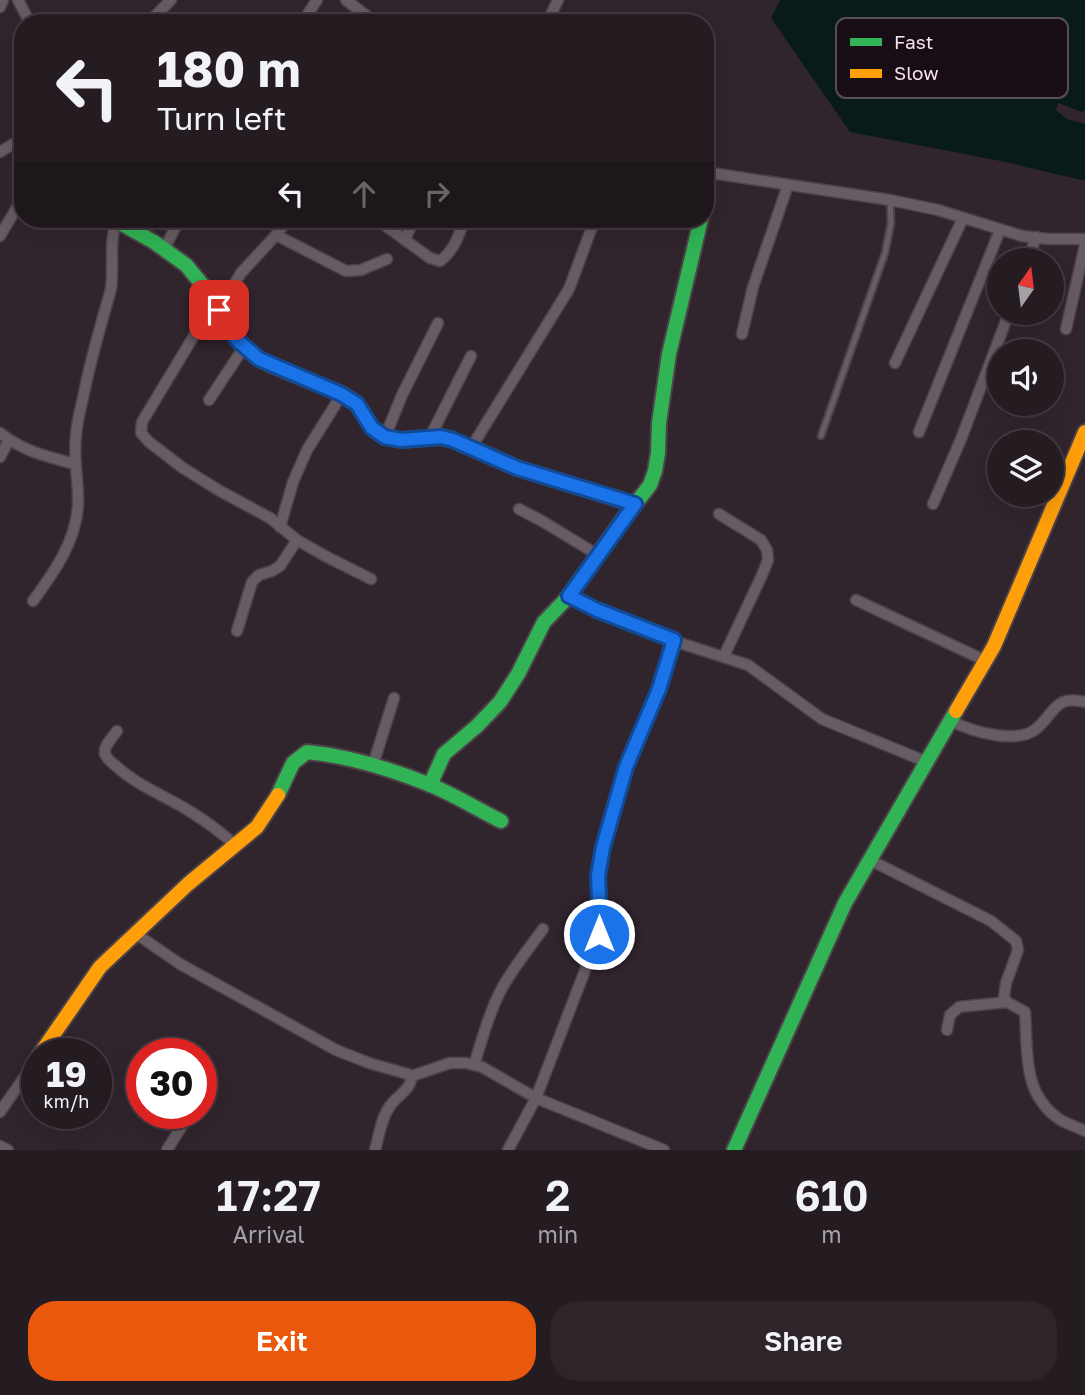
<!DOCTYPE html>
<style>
:root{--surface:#251c22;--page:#2d252a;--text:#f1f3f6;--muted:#a3a1a5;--line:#423a40;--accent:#ea580c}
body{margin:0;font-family:"Golos Text",sans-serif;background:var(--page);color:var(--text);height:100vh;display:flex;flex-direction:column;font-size:26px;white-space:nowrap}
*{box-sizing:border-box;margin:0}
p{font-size:23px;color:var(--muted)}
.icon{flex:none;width:38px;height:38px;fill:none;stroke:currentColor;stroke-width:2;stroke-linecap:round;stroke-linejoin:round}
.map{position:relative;height:1150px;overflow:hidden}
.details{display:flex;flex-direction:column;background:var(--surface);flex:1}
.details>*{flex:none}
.banner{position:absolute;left:14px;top:14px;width:700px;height:214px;border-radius:28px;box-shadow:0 7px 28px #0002,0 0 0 2px var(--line);background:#251c22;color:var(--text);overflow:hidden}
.needle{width:46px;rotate:14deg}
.controls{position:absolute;left:987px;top:248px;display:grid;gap:14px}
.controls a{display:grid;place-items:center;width:77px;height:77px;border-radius:50%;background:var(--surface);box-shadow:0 7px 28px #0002,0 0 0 2px var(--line);font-size:35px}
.speed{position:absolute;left:21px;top:1038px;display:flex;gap:14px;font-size:35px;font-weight:700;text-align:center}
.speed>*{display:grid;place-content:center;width:91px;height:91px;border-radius:50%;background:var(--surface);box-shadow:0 7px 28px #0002,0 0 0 2px var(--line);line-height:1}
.speed small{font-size:18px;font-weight:400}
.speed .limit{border:10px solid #d22;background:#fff;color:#111}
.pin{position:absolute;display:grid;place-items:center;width:60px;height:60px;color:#fff;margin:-30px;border-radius:14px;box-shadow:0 4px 10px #0006}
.me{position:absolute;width:77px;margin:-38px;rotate:0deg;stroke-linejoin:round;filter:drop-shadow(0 0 5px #0008)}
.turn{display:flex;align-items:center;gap:24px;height:147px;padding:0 28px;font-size:32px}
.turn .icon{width:91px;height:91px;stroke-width:2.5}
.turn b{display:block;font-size:49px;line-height:60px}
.lanes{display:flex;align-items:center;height:66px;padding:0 28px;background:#0003;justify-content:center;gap:35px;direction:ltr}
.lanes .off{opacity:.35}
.eta{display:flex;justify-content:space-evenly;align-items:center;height:119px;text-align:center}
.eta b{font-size:42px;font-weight:600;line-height:49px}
.primary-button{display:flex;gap:14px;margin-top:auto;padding:14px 28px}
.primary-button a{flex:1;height:80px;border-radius:28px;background:var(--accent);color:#fff;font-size:28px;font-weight:600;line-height:80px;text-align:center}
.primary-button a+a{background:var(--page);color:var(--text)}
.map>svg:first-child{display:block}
</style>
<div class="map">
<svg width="1085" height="1150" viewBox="0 0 1085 1150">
<rect width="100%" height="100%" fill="#31252d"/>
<!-- water -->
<polygon fill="#091b18" points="780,0 1085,0 1085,110 1082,112 1058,103 1056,110 1067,119 1085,124 1085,181 1006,162 850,132 771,18"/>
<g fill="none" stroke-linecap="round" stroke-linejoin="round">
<!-- lane casing -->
<g stroke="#4c4248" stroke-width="9">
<polyline id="lane" points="821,436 885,253 891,223 890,200"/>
</g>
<!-- street casing -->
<g stroke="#4c4248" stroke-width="13">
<g id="street">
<polyline points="18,0 30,23"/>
<polyline points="346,0 376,23"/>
<polyline points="0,7 3,0"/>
<polyline points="148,23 171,0"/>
<polyline points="302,23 317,0"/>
<polyline points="547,23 558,0"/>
<polyline points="0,152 23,138"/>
<polyline points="705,171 711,173 890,200 938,210 1022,236 1048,239 1085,239"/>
<polyline points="705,200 711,173"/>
<path d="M376,219L430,258L440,261C454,251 460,235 464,219"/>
<polyline points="276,235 346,271 361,270 387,259"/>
<polyline points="0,236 23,197"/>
<polyline points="405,240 414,219"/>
<polyline points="164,249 180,219"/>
<polyline points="1028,261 1036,237"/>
<polyline points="219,310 241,273 276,235 282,227 285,219"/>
<polyline points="224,318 206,325 195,334 142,422 141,433 149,442 183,468 220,491 270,518 297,540 327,557 371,579"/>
<polyline points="1066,329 1085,245"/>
<polyline points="742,334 753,287 788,185"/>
<polyline points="895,363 963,218"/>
<polyline points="209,400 244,347"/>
<polyline points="919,432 1000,230"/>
<path d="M0,433C25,452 45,456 75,464"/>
<polyline points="385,437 402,395 438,323"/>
<polyline points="430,437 471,356"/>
<polyline points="471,448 569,289 595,219"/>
<polyline points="0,457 9,440"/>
<polyline points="933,504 961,439 1009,313"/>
<polyline points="519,509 542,521 598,555"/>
<polyline points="719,514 761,540 767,550 768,560 762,575 724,656"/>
<polyline points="280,527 293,482 307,450 342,394"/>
<polyline points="569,596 597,610 674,641 748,665 822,719 927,762"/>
<polyline points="856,600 986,661"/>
<path d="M33,601C54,572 76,542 78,505C79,482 73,460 76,435C77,421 81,407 84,393C91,358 101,324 111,289C114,266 109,243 116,220"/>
<polyline points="237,631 252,582 259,575 272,571 280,566 297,540"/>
<path d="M951,721C971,731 1016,745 1036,729C1055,713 1055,694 1085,702"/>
<path d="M117,731C113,737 103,746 105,754C107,759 112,763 116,766C139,787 166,796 191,812C207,822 222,833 235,845"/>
<polyline points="373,765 394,698"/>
<path d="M870,860L991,921L1016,941L1018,950L1006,983L1004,997L1007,1002L1025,1012C1028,1052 1022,1093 1059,1119C1067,1124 1077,1127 1085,1131"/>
<path d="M135,933L180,964L336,1050L369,1063L411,1075C413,1089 397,1095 390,1106C381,1118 379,1136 375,1150"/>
<polyline points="947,1030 950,1015 959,1007 1007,1002"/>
<path d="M474,1065C482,1040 488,1015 500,992C511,970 528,950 543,929"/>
<polyline points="412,1076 450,1063 466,1063 482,1067 536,1098 664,1150"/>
<polyline points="0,1112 37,1059"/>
<polyline points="0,1146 8,1150"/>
<polyline points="167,1150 190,1113"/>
<polyline points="508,1150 536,1098 599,934 602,918 599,899 599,876 603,847 626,767 659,689 674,641"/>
</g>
</g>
<!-- fast casing -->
<g stroke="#4c4248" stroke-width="18">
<g id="fast">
<polyline points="113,219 154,242 186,265 210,294 231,330 244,347 259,359 271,365 342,394 357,404 372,428 385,437 401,440 441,437 453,440 517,468 634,504"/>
<polyline points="430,785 444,754 477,726 500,702 518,674 544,622 569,596 622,521 650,485 655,471 658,453 659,423 669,354 701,219"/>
<path d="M278,795L293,763L307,752C348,756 390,769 428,784C453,794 477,809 501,821"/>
<polyline points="734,1150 845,903 956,711"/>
</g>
</g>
<!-- slow casing -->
<g stroke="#4c4248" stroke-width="18">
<g id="slow">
<polyline points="956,711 994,646 1085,432"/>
<polyline points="40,1054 100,967 188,884 257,827 278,795"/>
</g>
</g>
<!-- lane -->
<use href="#lane" stroke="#675c63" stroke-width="5"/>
<!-- street -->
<use href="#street" stroke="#675c63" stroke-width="10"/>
<!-- fast -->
<use href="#fast" stroke="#30b455" stroke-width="14"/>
<!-- slow -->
<use href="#slow" stroke="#ff9f0a" stroke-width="14"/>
</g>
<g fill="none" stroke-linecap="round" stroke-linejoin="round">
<!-- route casing -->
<g stroke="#114b97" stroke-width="18">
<polyline id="route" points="219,310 237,340 259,359 341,394 357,404 372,428 385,437 401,440 441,437 453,440 517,468 635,504 569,596 597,610 674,640 659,689 626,767 603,847 598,876 599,899 602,918 599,934"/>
</g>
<!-- route -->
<use href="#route" stroke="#1a73e8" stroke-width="12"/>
</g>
<!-- legend -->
<rect x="836" y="18" width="232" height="80" rx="10" fill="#180d14" stroke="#5a4e55" stroke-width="2"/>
<rect x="850" y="38" width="32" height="8" fill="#30b455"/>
<rect x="850" y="69" width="32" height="9" fill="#ff9f0a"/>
<g font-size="19" fill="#f5e4ee">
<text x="894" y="49">Fast</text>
<text x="894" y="80">Slow</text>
</g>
</svg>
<div class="controls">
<a><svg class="needle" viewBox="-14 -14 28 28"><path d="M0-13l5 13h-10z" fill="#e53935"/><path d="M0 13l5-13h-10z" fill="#a3a1a5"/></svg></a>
<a><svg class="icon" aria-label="sound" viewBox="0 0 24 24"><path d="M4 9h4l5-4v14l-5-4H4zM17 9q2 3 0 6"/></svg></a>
<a><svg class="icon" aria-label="layers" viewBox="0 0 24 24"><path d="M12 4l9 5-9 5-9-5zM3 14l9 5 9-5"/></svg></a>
</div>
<div class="speed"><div>19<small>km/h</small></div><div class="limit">30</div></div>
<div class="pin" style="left:219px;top:310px;background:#d93025"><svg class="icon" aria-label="arrive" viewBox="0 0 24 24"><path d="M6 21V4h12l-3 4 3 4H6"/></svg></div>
<svg class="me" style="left:599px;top:934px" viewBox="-20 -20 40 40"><circle r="17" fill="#1a73e8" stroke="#fff" stroke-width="3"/><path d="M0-11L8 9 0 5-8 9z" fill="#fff"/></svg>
<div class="banner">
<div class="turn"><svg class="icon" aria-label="left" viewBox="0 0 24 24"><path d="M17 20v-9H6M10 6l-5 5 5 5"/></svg><div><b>180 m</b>Turn left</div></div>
<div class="lanes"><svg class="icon" aria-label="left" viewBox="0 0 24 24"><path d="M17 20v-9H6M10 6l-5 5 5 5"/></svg><svg class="icon off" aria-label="ahead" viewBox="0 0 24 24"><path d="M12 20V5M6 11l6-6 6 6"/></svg><svg class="icon off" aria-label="right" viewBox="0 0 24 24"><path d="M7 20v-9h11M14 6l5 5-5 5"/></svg></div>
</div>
</div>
<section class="details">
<div class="eta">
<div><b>17:27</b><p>Arrival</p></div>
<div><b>2</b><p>min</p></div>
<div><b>610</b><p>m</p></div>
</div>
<div class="primary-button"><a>Exit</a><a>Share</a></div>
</section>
